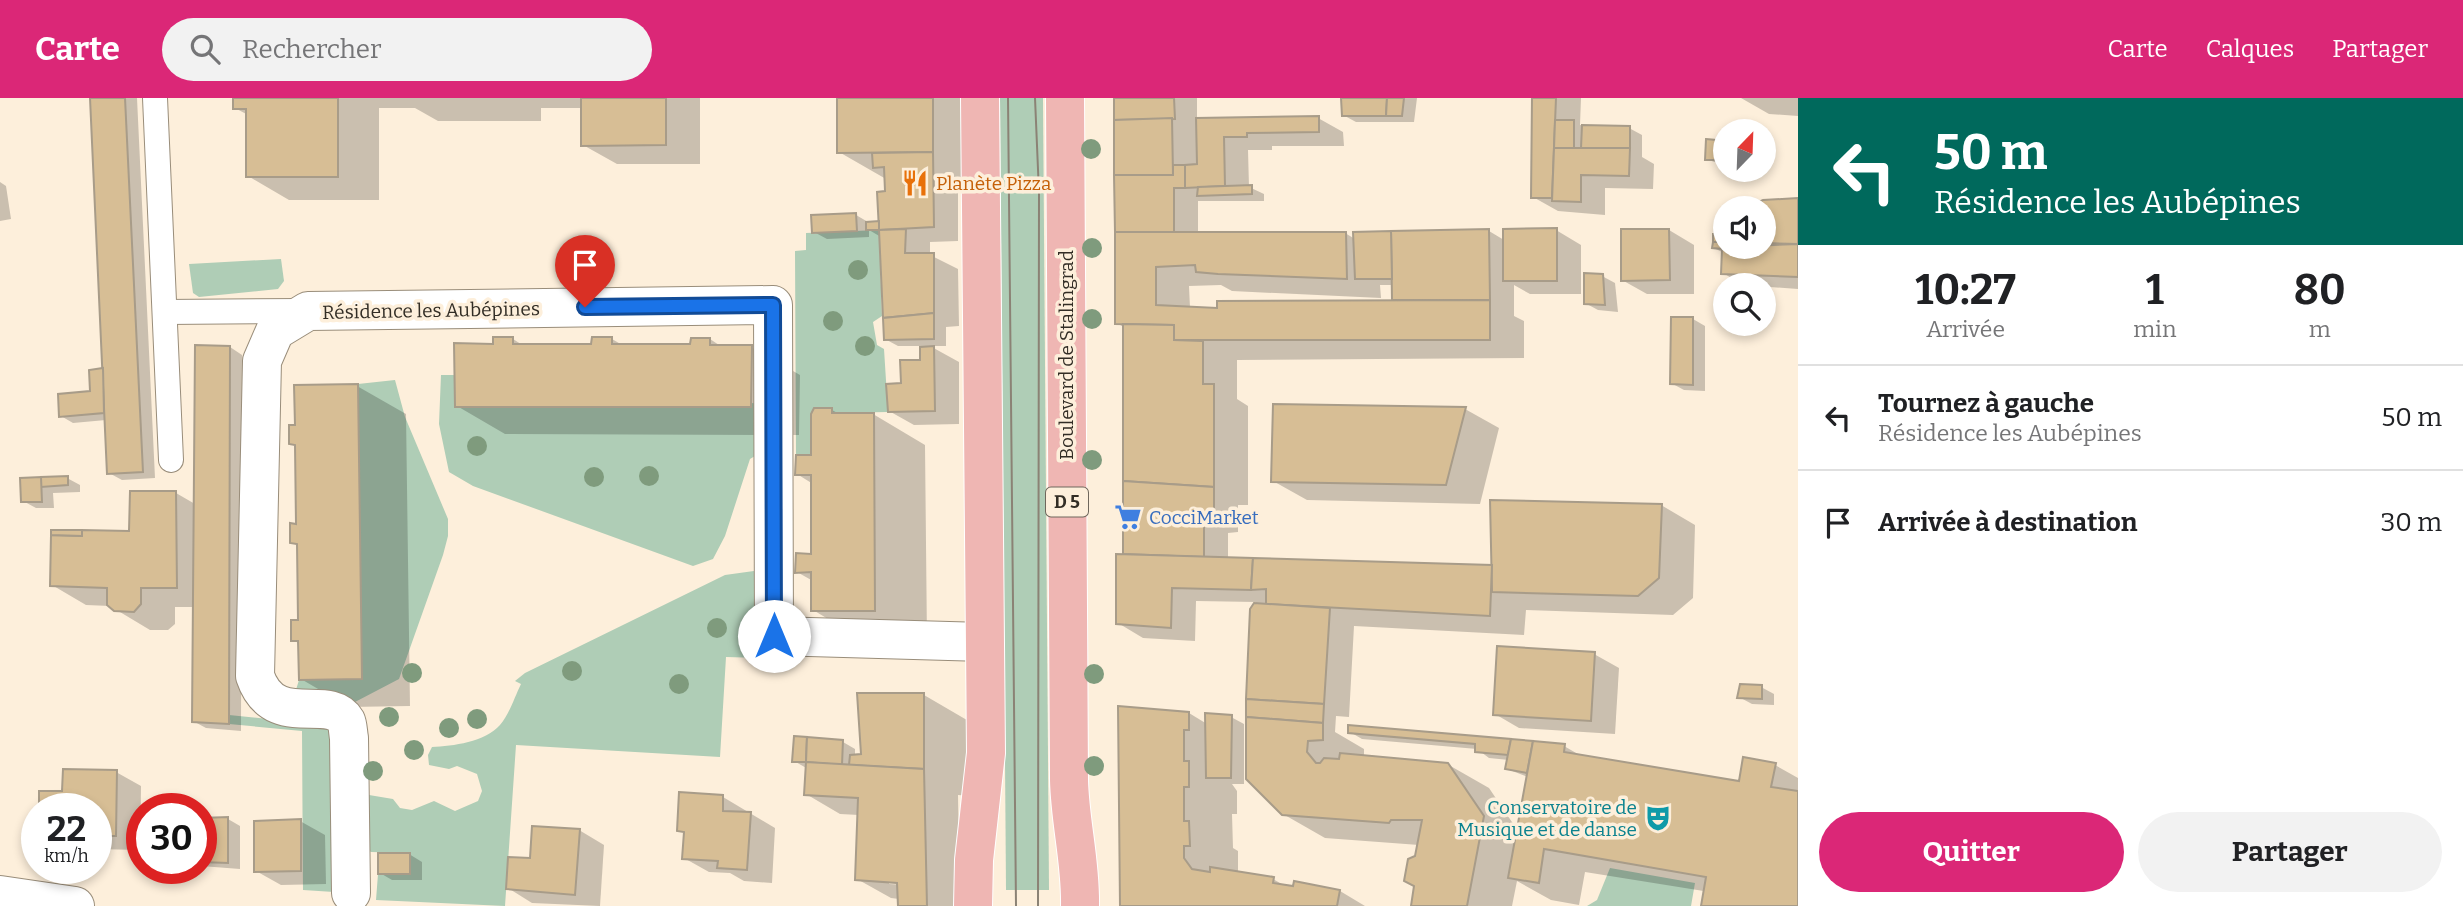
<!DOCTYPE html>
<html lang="fr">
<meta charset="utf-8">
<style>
:root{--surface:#fff;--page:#f2f2f2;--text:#202124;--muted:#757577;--line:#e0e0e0;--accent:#db2777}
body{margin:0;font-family:Bitter,serif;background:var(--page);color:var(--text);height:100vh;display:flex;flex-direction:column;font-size:26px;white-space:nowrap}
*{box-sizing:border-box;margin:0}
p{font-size:23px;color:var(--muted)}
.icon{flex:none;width:38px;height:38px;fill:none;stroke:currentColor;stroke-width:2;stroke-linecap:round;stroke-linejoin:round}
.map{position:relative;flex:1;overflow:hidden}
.panel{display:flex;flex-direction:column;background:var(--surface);width:665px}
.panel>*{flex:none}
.banner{background:#00695c;color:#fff;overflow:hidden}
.needle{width:46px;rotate:23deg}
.fabs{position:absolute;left:1713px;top:21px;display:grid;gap:14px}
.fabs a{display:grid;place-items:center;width:63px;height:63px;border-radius:50%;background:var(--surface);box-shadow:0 4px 10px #0003;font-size:35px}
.speed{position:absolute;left:21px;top:695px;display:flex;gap:14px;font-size:35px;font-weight:700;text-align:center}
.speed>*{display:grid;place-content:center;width:91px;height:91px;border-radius:50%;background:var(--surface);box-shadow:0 4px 10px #0003;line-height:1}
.speed small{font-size:18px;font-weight:400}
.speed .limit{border:10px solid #d22;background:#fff;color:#111}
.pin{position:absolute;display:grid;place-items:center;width:60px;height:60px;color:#fff;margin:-72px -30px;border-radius:50% 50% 50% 0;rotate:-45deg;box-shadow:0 0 7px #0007}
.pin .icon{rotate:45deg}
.me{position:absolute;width:77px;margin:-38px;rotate:0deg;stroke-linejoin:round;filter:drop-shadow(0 0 5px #0008)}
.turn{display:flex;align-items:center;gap:24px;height:147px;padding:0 21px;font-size:32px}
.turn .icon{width:91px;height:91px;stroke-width:2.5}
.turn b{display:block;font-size:49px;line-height:60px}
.eta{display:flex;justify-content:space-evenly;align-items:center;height:119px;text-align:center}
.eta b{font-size:42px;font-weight:700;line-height:49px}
.button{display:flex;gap:14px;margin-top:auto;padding:14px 21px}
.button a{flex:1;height:80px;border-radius:42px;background:var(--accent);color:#fff;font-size:28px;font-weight:700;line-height:80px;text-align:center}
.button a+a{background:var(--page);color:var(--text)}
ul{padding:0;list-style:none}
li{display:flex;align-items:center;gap:21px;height:105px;padding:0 21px;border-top:2px solid var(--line)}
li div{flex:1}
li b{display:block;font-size:26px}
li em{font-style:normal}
header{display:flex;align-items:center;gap:42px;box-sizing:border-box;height:98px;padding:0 35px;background:var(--accent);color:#fff}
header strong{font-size:33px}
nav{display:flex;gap:38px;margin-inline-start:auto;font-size:24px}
.search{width:490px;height:63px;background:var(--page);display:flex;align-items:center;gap:18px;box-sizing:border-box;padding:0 24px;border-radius:38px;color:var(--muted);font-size:26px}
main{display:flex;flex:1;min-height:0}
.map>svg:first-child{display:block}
</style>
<header>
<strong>Carte</strong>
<div class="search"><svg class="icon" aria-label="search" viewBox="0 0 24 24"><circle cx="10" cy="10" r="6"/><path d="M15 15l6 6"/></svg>Rechercher</div>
<nav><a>Carte</a><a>Calques</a><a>Partager</a></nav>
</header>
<main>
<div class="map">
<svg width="1798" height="808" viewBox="0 0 1798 808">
<rect width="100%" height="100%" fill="#fdefdb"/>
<!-- green -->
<g fill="#afcdb6">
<polygon points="1000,0 1043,0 1049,792 1006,792"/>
<polygon points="879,132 882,218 873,224 877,247 884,251 888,314 832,315 832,310 815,310 811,316 811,357 796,357 795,153 806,152 806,135"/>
<polygon points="281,161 284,183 278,191 199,199 193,195 189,166"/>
<polygon points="441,277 455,277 455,309 761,305 760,355 750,361 725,438 713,461 693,468 473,388 449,374 439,326"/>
<polygon points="395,282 405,319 448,421 448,438 443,457 399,581 355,604 343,598 295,595 299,582 362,581 358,286"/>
<path d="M761,472L762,560L726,559L720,659L516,647L505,808L376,802L378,776L410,755L371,754L364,749L363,696L393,701L400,710L412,712L434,703L455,713L478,703L482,693L477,676L457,668L449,671L429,667L428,657L432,649C453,648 485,644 500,627C509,617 515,598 521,586L515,583L525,575L725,477Z"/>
<polygon points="229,617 317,626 327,629 333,638 334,794 303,792 302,633 229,626"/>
<polygon points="1610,770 1695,785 1691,808 1587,808 1597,802"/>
</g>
<!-- shadow -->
<g fill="#0003" fill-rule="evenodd">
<polygon points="92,0 137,0 155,380 122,382 109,375 106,322 73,325 61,318 91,294 104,272"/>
<polygon points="235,0 700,0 700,66 617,66 583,47 583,10 541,10 541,23 438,23 415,10 379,10 379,102 289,102 248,78 248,17 235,10"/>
<polygon points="838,0 984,0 985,83 958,83 958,143 930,144 930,157 958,171 959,228 946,229 946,248 930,248 959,264 959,326 914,327 889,313 902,286 921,264 921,248 898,248 885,241 881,139 869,132 869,139 827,141 814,134 856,117 868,124 880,125 887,95 886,81 839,54"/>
<path d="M1116,0H1197V22L1318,20L1343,34L1344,48H1272V52H1248L1249,89L1264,96V103H1198V136L1345,135L1355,141L1489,133L1504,142L1556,132L1581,147V196H1530L1514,187V218L1524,223V260L1237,262V301L1248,308V407H1238V434L1228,435V461L1492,469L1661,407L1695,427L1693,500L1673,517L1526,512L1524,537L1354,528L1349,619L1336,618L1335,634L1364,651V659L1447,666L1489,690L1518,733L1528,679L1507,671L1509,662L1489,660L1477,651L1362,641L1350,634V629L1564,648L1583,659L1740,685L1775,667L1798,680V808L1585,774L1579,807L1551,802L1517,783L1512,808H1412L1419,747L1325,740L1283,716L1250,533L1256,504L1196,503L1195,543L1143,540L1118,525L1125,458V230L1117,225ZM1221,187L1232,193L1381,200L1380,187H1394V204L1190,210L1189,188Z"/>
<polygon points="1343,0 1417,0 1414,24 1356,24 1343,17"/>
<polygon points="1535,0 1581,0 1580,27 1629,30 1642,37 1642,59 1654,66 1653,91 1605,90 1605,117 1558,113 1533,99"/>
<polygon points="1741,0 1798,0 1798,18 1769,16"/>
<polygon points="1716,44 1726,49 1726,68 1706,61"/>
<polygon points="0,84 6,88 11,121 0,123"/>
<polygon points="1798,101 1798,191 1743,187 1723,175 1724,155 1714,150 1764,149 1764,110 1749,110 1763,104"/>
<polygon points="1669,132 1694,147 1694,196 1647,196 1622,182"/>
<polygon points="1602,178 1615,185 1618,214 1598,212 1585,205"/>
<polygon points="1693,221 1705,228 1705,293 1684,292 1671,285"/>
<polygon points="513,241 524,248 593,248 612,241 624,248 692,248 710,241 722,249 751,249 800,277 799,337 505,336 457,308 494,247"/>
<polygon points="230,249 242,257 241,633 206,630 193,623 194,509 175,509 175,526 168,532 150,532 110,508 86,507 52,487 131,435 176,395 195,406"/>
<polygon points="357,288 406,316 410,608 349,609 301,581 300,546 293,542 300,524 298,448 292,444 298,427 297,349 291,345 297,328"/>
<polygon points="1465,311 1499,330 1480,406 1307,402 1273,383"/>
<polygon points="832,312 841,317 873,316 925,347 927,542 865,543 813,512 813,483 797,474 813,457 813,386 797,376 813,359"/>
<polygon points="67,380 80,387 80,394 53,395 54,410 36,410 23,403 22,382"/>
<polygon points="1594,556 1619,570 1615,636 1519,630 1495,616"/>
<polygon points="1761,589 1774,596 1774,607 1752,606 1739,599"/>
<path d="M924,597L972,625V698L958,697L960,808H900L899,801L891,800L857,781L859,717L840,716L806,696L808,671L794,663L843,644L855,651V658L862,657ZM889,782L906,787L889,786Z"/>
<polygon points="1189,615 1207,626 1231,619 1244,626 1244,686 1232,686 1237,693 1237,716 1232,716 1233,750 1238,753 1238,775 1273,781 1287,789 1340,793 1365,808 1121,808"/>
<polygon points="116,674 141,688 140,752 96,751 96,710 41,710 41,695 64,695"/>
<polygon points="723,699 775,730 772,785 744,783 730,775 709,774 684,760 686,736 679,732"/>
<polygon points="201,721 228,721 240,728 240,771 201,768"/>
<polygon points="300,723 325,737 326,786 281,787 256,773"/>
<polygon points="579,732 604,747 600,808 532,805 508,790 532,762"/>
<polygon points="409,756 422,764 422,782 392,782 380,775"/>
</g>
<!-- building -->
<g fill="#d7be95" stroke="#a89c89" stroke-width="2">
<polygon points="90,0 125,0 143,374 107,376"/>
<polygon points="233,0 338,0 338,79 246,79 246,11 233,11"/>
<polygon points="581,0 666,0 666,47 581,48"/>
<polygon points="837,0 933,0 933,54 837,55"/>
<polygon points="1114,0 1174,0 1175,21 1114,22"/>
<polygon points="1341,0 1387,0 1386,18 1342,18"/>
<polygon points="1387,0 1404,0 1402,18 1386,18"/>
<polygon points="1532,0 1556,0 1552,100 1531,100"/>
<polygon points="1319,18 1319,34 1247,35 1247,39 1224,39 1225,88 1185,90 1185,67 1197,66 1196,20"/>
<polygon points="1172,20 1173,77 1114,77 1114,22"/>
<polygon points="1555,22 1574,22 1574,50 1554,50"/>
<polygon points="1582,27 1630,28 1630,50 1581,50"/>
<polygon points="1706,41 1716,42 1715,62 1705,62"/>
<polygon points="1554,50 1630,50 1629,78 1581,77 1581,104 1552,103"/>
<polygon points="933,54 934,129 879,132 877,94 885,93 884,69 873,70 872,55"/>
<polygon points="1173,67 1185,67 1185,90 1174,90 1174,134 1115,134 1114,77 1173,77"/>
<polygon points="1252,87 1252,96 1197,98 1198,89"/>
<polygon points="1798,100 1798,146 1764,145 1764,110 1746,110 1763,102"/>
<polygon points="856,115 857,133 812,135 811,117"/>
<polygon points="1723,116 1726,116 1726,144 1713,144 1713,136 1722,136"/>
<polygon points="879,123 879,132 866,132 866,124"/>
<polygon points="1557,130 1557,183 1503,183 1503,131"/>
<polygon points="906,131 905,155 934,155 934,215 883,220 879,132"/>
<polygon points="1489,131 1490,202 1392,202 1391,133"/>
<polygon points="1621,131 1669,131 1670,182 1621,183"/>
<polygon points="1391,133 1392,181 1355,181 1353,134"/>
<polygon points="1115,134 1346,134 1347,181 1218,176 1196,174 1195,167 1156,169 1156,207 1217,210 1217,203 1490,202 1490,242 1174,242 1174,227 1115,226"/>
<polygon points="1713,144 1726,144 1726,149 1798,146 1798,179 1721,176 1722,151 1712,150"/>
<polygon points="1584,175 1603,176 1605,207 1584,206"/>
<polygon points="934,215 934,241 884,242 883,220"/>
<polygon points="1671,219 1693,219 1693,287 1670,286"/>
<polygon points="1123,226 1174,227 1174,242 1203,243 1203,286 1214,286 1214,389 1123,383"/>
<polygon points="493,239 513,239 513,246 591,246 592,239 612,239 612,246 690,246 691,240 710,240 710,247 752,247 751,309 455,309 454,245 493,246"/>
<polygon points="195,247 230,248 229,626 192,624"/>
<polygon points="934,248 935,313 888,314 886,286 901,285 900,262 920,262 920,249"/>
<polygon points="103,270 104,315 59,319 58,296 90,293 89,272"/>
<polygon points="358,286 362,581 299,582 298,543 291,543 291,522 298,522 297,446 290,445 290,425 296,426 295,347 289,346 289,327 295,327 294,287"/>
<polygon points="1273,306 1466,309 1446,387 1271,384"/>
<polygon points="814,310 832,310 832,315 874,315 875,513 811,513 811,474 795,475 796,455 811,456 811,377 795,377 796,357 811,357 811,316"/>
<polygon points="68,378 68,387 41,389 41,379"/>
<polygon points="41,379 42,404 21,404 20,380"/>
<polygon points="1123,383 1214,389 1214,421 1204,421 1204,459 1123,456"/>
<polygon points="130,393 176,393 177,490 141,490 141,506 134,514 114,513 107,507 107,490 50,488 51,437 82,438 82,432 129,433"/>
<polygon points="1490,402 1662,406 1659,480 1638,498 1492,494"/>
<polygon points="51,432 82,432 82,438 51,437"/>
<polygon points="1116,456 1253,460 1251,492 1172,490 1171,530 1116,526"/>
<polygon points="1253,460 1492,467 1490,518 1266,506 1266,491 1251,492"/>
<polygon points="1254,505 1330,510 1324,606 1246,601 1250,511"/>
<polygon points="1497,548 1595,554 1591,623 1493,617"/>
<polygon points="1740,586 1762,587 1762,601 1737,600"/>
<polygon points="857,595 924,595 924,671 849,667 850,657 861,656"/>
<polygon points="1246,601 1324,606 1323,625 1246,619"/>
<polygon points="1118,608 1189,614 1189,632 1184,632 1184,663 1189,663 1189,689 1184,689 1184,723 1189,723 1190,748 1184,748 1184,760 1192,771 1210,774 1210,769 1274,779 1273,785 1293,788 1294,783 1340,792 1337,808 1120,808"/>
<polygon points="1205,615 1232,617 1231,680 1206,680"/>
<polygon points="1246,619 1323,625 1323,642 1308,643 1307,654 1316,665 1320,665 1324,660 1339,661 1340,655 1448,665 1484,718 1467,808 1411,808 1414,788 1404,783 1408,761 1415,758 1422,722 1391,722 1389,725 1282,717 1246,681"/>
<polygon points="1348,627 1511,641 1508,657 1475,654 1475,646 1348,635"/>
<polygon points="794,638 807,639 806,664 792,664"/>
<polygon points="807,639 843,642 842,667 806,664"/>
<polygon points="1511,641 1533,643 1527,675 1505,671"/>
<polygon points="1533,643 1565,646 1564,654 1739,683 1743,659 1776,665 1771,689 1798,693 1798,808 1701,808 1706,779 1544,751 1539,785 1508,780"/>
<polygon points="806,664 924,671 927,808 898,808 897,785 855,782 858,700 804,697"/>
<polygon points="63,671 117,672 116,738 96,738 96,710 39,710 39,693 62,693"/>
<polygon points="679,694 723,697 723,713 751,714 747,772 717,770 718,763 682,761 684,734 677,733"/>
<polygon points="228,719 228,765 201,764 201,720"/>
<polygon points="301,721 301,773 254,774 254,723"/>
<polygon points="532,728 580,731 575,797 506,791 508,759 530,760"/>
<rect x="378" y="755" width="32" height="21"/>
</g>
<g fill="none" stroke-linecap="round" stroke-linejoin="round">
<!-- service casing -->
<g stroke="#998d7a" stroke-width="26">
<g id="service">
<polyline points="155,0 171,362"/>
<polyline points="165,214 304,213"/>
</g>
</g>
<!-- minor casing -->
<g stroke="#998d7a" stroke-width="40">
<g id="minor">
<path d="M351,795L349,640C348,635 348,627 346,623C329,594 274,634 255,578L262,263L275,233L308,213L773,207L774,538L984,544"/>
<polyline points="0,797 75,808"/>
</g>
</g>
<!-- primary casing -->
<g stroke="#fff" stroke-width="40">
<g id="primary">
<path d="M1065,0L1069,682C1070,725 1081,764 1080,808"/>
<polyline points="973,808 974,762 986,655 980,0"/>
</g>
</g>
<!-- service -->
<use href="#service" stroke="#fff" stroke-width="24"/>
<!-- minor -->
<use href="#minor" stroke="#fff" stroke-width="38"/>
<!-- primary -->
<use href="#primary" stroke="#efb6b3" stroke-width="38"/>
<!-- tram -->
<g stroke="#8b8275" stroke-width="2">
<polyline points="1008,0 1016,808"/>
<polyline points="1035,0 1039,95 1038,808"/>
</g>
</g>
<!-- trees -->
<g fill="#7f9b7d">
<circle cx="1091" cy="51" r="10"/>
<circle cx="1092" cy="150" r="10"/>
<circle cx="858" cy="172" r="10"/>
<circle cx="1092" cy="221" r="10"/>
<circle cx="833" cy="223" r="10"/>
<circle cx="865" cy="248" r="10"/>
<circle cx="477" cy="348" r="10"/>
<circle cx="1092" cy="362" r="10"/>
<circle cx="649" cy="378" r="10"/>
<circle cx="594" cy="379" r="10"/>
<circle cx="717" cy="530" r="10"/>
<circle cx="572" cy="573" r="10"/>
<circle cx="412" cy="575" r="10"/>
<circle cx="1094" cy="576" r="10"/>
<circle cx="679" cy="586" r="10"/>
<circle cx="389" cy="619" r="10"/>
<circle cx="477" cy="621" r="10"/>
<circle cx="449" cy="630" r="10"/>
<circle cx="414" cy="652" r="10"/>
<circle cx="1094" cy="668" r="10"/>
<circle cx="373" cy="673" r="10"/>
</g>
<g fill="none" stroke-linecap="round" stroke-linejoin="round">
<!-- route casing -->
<g stroke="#114b97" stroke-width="18">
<polyline id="route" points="585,209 773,207 774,538"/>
</g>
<!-- route -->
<use href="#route" stroke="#1a73e8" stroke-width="12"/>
</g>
<!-- icons -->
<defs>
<g id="restaurant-bare" transform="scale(2.1)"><path d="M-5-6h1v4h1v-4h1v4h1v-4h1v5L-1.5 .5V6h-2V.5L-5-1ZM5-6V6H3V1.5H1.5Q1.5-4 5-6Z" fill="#e8710a" stroke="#fdefdb" stroke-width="2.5" paint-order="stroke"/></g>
<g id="supermarket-bare" transform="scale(2.1)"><path d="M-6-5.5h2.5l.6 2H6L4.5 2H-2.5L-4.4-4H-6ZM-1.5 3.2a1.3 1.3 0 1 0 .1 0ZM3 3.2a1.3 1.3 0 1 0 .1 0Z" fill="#3f7fe0" stroke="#fdefdb" stroke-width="2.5" paint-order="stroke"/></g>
<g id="theatre-bare" transform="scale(2.1)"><path d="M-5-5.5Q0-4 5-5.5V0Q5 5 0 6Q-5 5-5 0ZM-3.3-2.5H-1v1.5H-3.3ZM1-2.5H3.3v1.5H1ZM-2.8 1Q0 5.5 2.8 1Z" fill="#0f9aa8" stroke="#fdefdb" stroke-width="2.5" paint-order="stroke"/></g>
</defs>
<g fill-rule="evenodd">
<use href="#restaurant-bare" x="915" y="85"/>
<use href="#supermarket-bare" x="1128" y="419"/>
<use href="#theatre-bare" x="1658" y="720"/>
</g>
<g text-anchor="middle" stroke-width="7" stroke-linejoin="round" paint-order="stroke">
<!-- shield labels -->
<rect fill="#fdefdb" stroke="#6f675c" stroke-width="2" x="1046" y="389.5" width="42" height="29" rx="5"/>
<g font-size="18" font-weight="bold" fill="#322d25">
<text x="1067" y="410">D 5</text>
</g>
<!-- food labels -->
<g font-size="19" fill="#c56008" stroke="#fdefdb" text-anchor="start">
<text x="936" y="92">Planète Pizza</text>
</g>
<!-- street labels -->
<g font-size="19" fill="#322d25" stroke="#fdefdb">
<text transform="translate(431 212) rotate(-1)" y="7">Résidence les Aubépines</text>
<text transform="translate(1066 257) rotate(-90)" y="7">Boulevard de Stalingrad</text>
</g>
<!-- shop labels -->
<g font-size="19" fill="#366cbe" stroke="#fdefdb" text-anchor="start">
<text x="1149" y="426">CocciMarket</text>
</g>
<!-- culture labels -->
<g font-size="19" fill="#0d838f" stroke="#fdefdb" text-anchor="end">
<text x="1637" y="716">Conservatoire de<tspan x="1637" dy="22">Musique et de danse</tspan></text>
</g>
</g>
</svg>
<div class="fabs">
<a><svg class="needle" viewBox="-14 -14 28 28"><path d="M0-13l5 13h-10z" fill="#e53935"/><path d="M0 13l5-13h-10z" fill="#757577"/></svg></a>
<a><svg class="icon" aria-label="sound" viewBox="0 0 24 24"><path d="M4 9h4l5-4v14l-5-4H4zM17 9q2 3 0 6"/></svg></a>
<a><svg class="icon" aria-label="search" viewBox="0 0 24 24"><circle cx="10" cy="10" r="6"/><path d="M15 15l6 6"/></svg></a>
</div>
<div class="speed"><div>22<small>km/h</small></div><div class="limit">30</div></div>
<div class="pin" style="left:585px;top:209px;background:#d93025"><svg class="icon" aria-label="arrive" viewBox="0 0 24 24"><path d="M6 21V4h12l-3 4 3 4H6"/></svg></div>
<svg class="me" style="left:774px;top:538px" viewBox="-20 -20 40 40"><circle r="19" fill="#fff"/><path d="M0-13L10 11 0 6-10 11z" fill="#1a73e8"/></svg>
</div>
<section class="panel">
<div class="banner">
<div class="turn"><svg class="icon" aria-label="left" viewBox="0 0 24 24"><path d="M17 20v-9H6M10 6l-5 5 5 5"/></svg><div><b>50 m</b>Résidence les Aubépines</div></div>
</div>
<div class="eta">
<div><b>10:27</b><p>Arrivée</p></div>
<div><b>1</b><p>min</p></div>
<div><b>80</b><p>m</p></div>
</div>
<ul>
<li><svg class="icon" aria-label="left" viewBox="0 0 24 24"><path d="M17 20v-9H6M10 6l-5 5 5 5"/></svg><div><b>Tournez à gauche</b><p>Résidence les Aubépines</p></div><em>50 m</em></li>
<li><svg class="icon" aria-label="arrive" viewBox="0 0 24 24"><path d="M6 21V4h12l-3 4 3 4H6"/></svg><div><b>Arrivée à destination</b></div><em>30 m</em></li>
</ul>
<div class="button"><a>Quitter</a><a>Partager</a></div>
</section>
</main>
